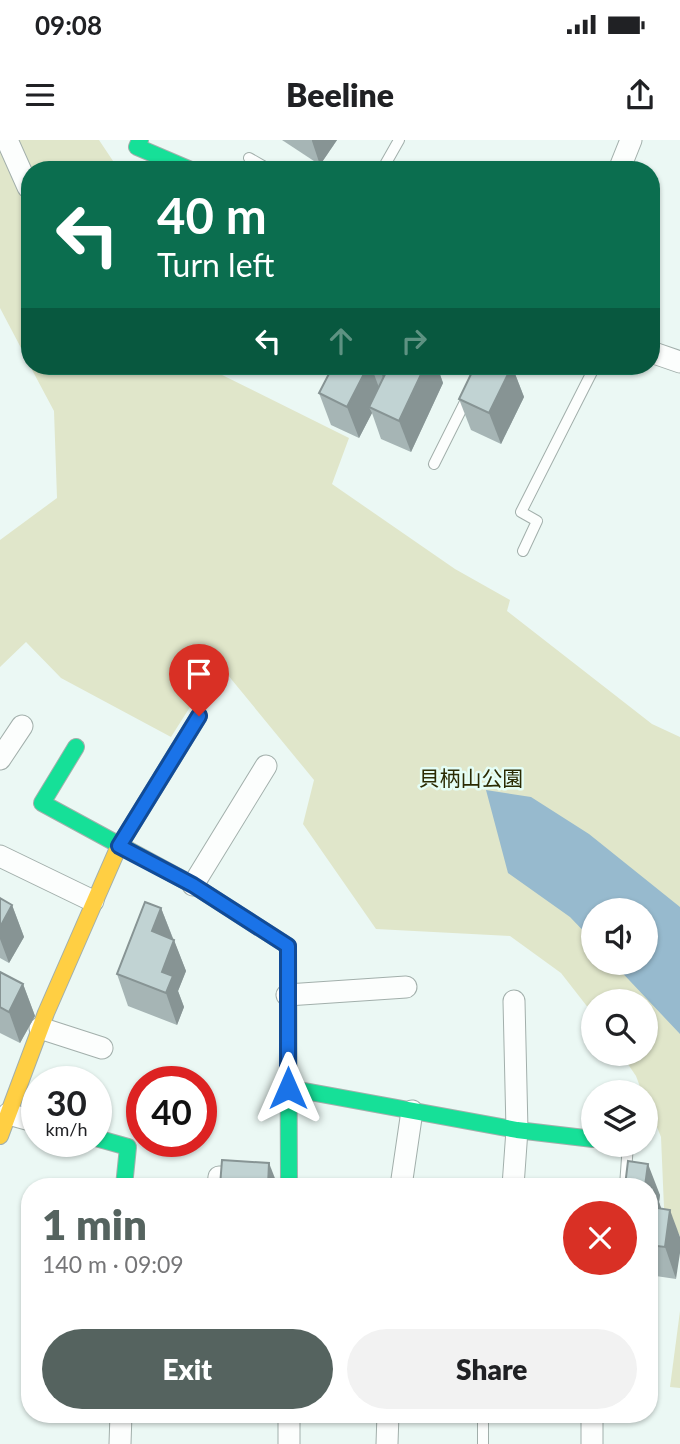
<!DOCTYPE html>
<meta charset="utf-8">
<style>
:root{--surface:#fff;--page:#f2f2f2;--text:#202124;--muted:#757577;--accent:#55635f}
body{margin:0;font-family:Lato,"Noto Sans JP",sans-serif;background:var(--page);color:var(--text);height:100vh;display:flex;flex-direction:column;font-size:26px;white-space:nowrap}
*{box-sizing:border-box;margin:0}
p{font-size:23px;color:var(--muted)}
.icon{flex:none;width:38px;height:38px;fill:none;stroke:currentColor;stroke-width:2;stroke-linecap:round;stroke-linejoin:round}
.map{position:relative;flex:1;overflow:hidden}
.panel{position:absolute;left:21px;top:1038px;width:637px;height:245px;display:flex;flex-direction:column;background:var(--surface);border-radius:28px;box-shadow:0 2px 5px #0004}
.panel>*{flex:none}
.top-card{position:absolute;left:21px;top:21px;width:639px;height:214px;border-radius:28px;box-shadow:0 2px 5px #0004;background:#0b6e4f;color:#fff;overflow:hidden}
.controls{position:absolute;left:581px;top:758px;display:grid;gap:14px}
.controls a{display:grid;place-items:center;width:77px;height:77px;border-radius:50%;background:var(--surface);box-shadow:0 2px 5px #0004;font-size:35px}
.speed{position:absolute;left:21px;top:926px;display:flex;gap:14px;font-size:35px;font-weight:700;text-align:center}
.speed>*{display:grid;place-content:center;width:91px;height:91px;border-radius:50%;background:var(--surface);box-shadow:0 2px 5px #0004;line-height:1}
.speed small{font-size:18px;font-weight:400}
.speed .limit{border:10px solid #d22;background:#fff;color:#111}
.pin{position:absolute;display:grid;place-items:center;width:60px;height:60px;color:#fff;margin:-72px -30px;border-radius:50% 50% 50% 0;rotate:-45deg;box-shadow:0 0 7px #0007}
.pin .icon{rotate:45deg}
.me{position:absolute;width:77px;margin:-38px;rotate:0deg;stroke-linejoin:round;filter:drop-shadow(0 0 5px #0008)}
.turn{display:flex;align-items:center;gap:24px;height:147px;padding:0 21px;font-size:32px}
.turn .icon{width:91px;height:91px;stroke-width:2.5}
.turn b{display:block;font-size:49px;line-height:60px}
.lanes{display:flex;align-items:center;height:66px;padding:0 21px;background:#0003;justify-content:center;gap:35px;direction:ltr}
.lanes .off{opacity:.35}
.round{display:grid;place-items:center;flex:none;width:74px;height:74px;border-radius:37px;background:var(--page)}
.summary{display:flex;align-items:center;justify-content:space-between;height:119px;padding:0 21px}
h1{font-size:42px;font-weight:800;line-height:52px;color:var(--accent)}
.action{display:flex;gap:14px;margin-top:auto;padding:14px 21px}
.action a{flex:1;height:80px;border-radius:42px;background:var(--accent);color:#fff;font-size:28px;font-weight:800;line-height:80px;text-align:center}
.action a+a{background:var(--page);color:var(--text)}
.status{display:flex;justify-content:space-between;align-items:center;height:49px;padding:0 35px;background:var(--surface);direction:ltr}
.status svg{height:19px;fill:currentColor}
header{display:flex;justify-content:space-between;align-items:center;height:91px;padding:0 21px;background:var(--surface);font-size:32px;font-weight:800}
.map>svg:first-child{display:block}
</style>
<div class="status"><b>09:08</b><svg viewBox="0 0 49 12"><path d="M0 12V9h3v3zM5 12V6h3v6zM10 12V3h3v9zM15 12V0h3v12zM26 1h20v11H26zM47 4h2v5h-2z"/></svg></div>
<header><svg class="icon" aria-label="menu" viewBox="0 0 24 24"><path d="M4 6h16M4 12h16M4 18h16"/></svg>Beeline<svg class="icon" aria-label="share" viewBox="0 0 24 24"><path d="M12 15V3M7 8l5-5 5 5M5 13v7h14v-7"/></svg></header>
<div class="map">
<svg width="680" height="1304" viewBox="0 0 680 1304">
<rect width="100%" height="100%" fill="#ebf8f4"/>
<!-- green -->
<g fill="#e0e6ca" fill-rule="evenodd">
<polygon points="20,0 99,0 119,30 30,30 30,225 0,168 0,10"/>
<path d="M30,226H210L212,230L349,298L332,344L455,429L510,460L507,471L652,584L680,597V1096L664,1068L661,997L646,960V952H642L636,936L621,914H646V861H593V874L561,833L510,796L376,789L303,684L314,640L218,523L171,597L61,538L26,502L0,527V400L57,358L54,271ZM593,770H646V822H593Z"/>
<polygon points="680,1171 680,1248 670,1247"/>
</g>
<!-- water -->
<polygon fill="#97bace" points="486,650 531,657 589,694 680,767 680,894 613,823 646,822 646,770 593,770 593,801 570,777 508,733"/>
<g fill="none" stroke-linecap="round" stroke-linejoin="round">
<!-- lane casing -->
<g stroke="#a2afab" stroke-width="12">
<g id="lane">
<polyline points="249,18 270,30"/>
<polyline points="382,30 399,0"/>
<polyline points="434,324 468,256"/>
<polyline points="523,411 537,381 521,372 595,226"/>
<polyline points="625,1046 628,1004"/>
<polyline points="483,1304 483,1274"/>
</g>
</g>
<!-- street casing -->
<g stroke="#a2afab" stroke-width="23">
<g id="street">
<polyline points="7,0 28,47"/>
<polyline points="619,30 631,0"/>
<polyline points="651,212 680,222"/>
<polyline points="0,619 22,586"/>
<polyline points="0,716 93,761"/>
<polyline points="193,745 266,626"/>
<polyline points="287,855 406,847"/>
<polyline points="40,888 102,908"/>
<polyline points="8,974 37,982"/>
<polyline points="218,1046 219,1037 247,1040"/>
<polyline points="401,1046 412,971"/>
<polyline points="513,1046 517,990 514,861"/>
<polyline points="289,1274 289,1304"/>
<polyline points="592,1274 592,1304"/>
<polyline points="120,1304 121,1274"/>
<polyline points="387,1304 388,1274"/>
</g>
</g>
<!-- fast casing -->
<g stroke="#a2afab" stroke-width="18">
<g id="fast">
<polyline points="140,0 137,7 191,30"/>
<polyline points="76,607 42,663 193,745 288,806 289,1046"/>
<polyline points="119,706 199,576"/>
<polyline points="288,948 517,990 593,999"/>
<polyline points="96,998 128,1007 124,1046"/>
</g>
</g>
<!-- slow casing -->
<g stroke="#a2afab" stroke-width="18">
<polyline id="slow" points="0,996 46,873 119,706"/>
</g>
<!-- lane -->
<use href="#lane" stroke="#fcfefd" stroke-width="10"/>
<!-- street -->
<use href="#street" stroke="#fcfefd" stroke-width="21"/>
<!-- fast -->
<use href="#fast" stroke="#16e098" stroke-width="16"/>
<!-- slow -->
<use href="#slow" stroke="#ffcf43" stroke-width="16"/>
</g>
<!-- wall -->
<g fill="#a6b5b5">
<polygon points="282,0 337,0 320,25"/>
<polygon points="333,226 437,226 443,243 411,312 381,299 372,273 359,298 331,285 319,253"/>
<polygon points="512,226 524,257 501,304 471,290 459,259 476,231"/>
<polygon points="0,758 12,765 24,797 9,823 0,818"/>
<polygon points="161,768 186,831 178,851 184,867 177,885 128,866 117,834"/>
<polygon points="0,832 23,844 35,876 20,903 0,893"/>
<polygon points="649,1046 660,1055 659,1062 661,1069 676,1139 649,1135"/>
</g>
<!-- shaded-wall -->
<g fill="#879494">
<polygon points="312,0 337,0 320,25 312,1"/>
<polygon points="368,226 371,226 381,253 369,267 372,273 359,298 347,267"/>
<polygon points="379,226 396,226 386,246"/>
<polygon points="425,226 437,226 443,243 411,312 399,281"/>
<polygon points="512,226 524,257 501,304 489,273"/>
<polygon points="12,765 24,797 9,823 0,799 0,787"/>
<polygon points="161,768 173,799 152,791"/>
<polygon points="174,800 186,831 178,851 184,867 177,885 166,853 162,832"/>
<polygon points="23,844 35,876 20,903 9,872"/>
<polygon points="269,1023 278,1046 268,1046"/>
<polygon points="648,1024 660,1055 659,1062 665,1079 651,1067 645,1046"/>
<polygon points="670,1070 680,1097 680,1113 676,1139 665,1107"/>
</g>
<!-- building -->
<g fill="#c1d3d3" stroke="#879494" stroke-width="2">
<polygon points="333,226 368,226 347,267 319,253"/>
<polygon points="389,226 425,226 399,281 369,267"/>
<polygon points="479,226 488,226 494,228 495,226 512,226 489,273 459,259 473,230 476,231"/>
<polygon points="0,758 12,765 0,787"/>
<polygon points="145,762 161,768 152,791 174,800 162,832 173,836 166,853 117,834"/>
<polygon points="0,832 23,844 9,872 0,867"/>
<polygon points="222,1020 269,1023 268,1046 220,1046"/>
<polygon points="628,1021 648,1024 645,1046 647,1046 625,1046"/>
<polygon points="649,1047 654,1048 651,1067 670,1070 665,1107 649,1105"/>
</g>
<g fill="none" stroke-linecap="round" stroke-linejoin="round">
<!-- route casing -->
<g stroke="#114b97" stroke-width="18">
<polyline id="route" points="199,576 119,706 193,745 288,806 288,948"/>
</g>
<!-- route -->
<use href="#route" stroke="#1a73e8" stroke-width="12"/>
</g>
<g text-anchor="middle" stroke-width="5" stroke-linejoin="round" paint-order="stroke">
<!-- park labels -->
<g font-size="21" fill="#2b2b03" stroke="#e5fef6">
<text x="471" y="646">貝柄山公園</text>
</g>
</g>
</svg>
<div class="controls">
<a><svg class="icon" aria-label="sound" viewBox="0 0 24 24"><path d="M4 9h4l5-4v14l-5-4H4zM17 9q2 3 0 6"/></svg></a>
<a><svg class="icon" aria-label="search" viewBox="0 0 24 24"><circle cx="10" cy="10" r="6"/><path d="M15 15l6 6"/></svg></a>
<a><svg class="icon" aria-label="layers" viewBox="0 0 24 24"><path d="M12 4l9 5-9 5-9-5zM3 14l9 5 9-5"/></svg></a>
</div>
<div class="speed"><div>30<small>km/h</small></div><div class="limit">40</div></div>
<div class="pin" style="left:199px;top:576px;background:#d93025"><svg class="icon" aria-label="arrive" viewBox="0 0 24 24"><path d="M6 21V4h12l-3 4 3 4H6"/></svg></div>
<svg class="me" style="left:288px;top:948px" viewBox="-20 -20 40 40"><path d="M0-17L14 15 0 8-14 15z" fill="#1a73e8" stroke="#fff" stroke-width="4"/></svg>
<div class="top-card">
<div class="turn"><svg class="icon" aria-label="left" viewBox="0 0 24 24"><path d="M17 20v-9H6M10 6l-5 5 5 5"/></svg><div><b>40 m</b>Turn left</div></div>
<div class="lanes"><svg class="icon" aria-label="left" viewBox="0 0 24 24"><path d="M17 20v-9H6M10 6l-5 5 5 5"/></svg><svg class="icon off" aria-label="ahead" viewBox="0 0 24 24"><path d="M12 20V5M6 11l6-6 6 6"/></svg><svg class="icon off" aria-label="right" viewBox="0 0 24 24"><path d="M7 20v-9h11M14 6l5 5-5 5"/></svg></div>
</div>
<section class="panel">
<div class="summary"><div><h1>1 min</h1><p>140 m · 09:09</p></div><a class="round" style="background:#d93025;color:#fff"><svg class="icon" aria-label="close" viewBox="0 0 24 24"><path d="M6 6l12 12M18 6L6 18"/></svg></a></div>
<div class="action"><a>Exit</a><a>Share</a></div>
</section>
</div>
